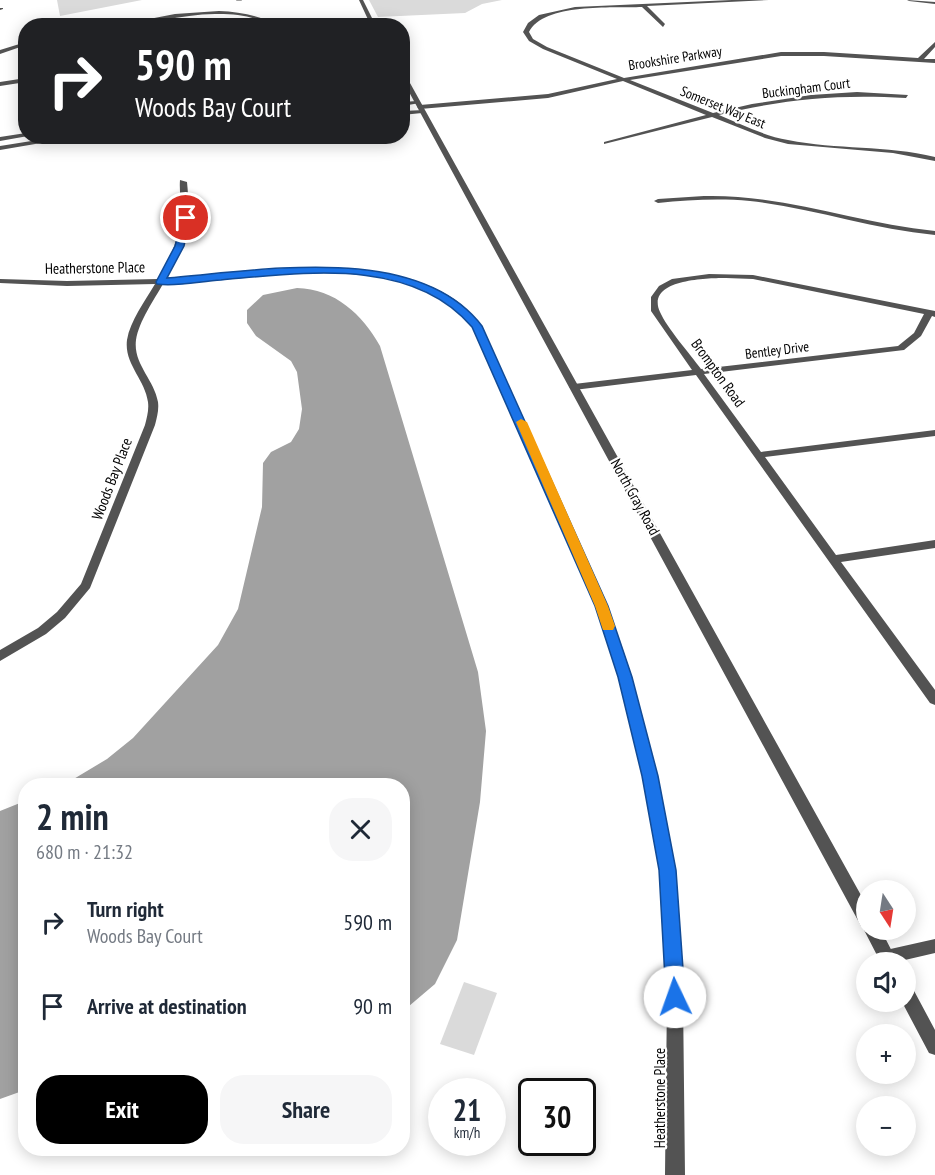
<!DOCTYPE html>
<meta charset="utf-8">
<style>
:root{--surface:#fff;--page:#f6f6f7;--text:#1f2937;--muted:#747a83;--accent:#000}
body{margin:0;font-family:"PT Sans Narrow",sans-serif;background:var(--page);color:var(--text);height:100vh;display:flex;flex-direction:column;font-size:22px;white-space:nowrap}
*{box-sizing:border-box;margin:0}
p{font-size:20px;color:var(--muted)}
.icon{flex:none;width:33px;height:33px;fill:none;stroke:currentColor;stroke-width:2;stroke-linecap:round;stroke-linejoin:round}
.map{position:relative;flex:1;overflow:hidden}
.drawer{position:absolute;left:18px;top:778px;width:392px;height:378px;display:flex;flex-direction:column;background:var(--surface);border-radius:24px;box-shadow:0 3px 15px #0003}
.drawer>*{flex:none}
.hud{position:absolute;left:18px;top:18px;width:392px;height:126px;border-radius:24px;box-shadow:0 3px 15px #0003;background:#202124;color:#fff;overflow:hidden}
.needle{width:39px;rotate:168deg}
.tools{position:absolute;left:856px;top:880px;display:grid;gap:12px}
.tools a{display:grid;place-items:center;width:60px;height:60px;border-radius:50%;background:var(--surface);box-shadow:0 3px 15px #0003;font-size:30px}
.speed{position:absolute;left:428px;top:1078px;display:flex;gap:12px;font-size:30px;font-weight:700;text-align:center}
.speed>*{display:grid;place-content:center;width:78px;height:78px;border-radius:50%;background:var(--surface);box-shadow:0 3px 15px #0003;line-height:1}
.speed small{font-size:15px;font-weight:400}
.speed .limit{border:3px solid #111;border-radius:9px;background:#fff;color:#111}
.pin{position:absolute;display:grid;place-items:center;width:51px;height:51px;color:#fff;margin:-26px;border:3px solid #fff;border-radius:50%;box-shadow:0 2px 6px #0007}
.me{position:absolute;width:66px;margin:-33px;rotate:357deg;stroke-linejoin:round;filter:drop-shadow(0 0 4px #0008)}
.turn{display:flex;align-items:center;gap:21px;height:126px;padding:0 18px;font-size:27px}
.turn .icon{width:78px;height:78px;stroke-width:2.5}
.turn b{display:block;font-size:42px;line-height:51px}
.round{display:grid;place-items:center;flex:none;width:63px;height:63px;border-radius:24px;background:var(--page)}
.head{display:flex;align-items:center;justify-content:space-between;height:102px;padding:0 18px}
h1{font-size:36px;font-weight:700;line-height:45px}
.action{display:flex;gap:12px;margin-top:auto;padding:12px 18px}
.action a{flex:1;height:69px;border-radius:24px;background:var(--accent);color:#fff;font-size:24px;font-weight:700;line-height:69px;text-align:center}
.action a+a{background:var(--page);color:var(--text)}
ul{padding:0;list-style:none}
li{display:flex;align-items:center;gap:18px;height:84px;padding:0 18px}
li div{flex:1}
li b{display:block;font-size:22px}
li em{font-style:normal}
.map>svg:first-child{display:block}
</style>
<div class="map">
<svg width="935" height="1175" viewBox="0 0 935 1175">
<rect width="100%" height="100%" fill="#fff"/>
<!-- green -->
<g fill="#dadada">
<polygon points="57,0 142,0 60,16"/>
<polygon points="369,0 502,0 482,4 465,13 378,17"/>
<polygon points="464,982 497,993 474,1055 440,1044"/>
</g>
<!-- water -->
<g fill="#a1a1a1">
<path d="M297,288C335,289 362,314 380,346L478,672L486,731L480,802L457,940L435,984L402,1012V786H62L107,759L133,738L218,645L238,609L262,507L263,463L271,452L291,442L299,429L302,409L297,372L291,361L256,336L247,323V310L263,295Z"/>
<polygon points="25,801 25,1090 0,1099 0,811"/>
</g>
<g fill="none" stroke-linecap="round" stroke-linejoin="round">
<!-- stream -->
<polyline stroke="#a1a1a1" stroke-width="2" points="237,0 241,0"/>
<!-- minor -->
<g fill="#535353" fill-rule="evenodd">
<path d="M732,0H769L647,6L665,24L663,27L642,7C613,8 543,3 529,32L533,39L547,47L624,78L781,52H824L918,58L935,42V47L924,59H935V63L824,56H781L630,80L713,113L752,104L811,95L857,92L908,95L906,98C838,94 784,99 719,115C741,124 764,136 788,140C837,150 886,145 935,157V161L893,153L788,144L765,138L712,117L604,144V142L706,115L623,81L548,98L420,109L417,107L420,105L548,94L617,79L543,49L529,41L523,32L528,23L539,15L575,7Z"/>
<polygon points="907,0 935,2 935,4 909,1"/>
<polygon points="0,8 3,8 3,9 0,10"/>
<path d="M219,11C240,12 259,15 278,26C270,26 264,22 256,19C244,15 232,14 219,14C183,13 148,26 113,26L175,14Z"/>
<polygon points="26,42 26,45 0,54 0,50"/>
<polygon points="26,78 26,82 0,86 0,82"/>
<polygon points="402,102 417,101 420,103 402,106"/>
<polygon points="424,110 422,113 402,115 402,111"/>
<polygon points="26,133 26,136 28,136 0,141 0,137"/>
<polygon points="63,136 82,136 0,150 0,146"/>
<path d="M180,180L187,182C191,221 186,245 166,279C255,276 380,247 457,301C467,308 477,321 484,331L608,606L632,677L657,775L676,870L683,997L685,1175H665L667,997L660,870L643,775L618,677L596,606L476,332C468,323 461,311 451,304C379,252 248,281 163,284C154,300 139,321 136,340C133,364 154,379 158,402C159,410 157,417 155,425L90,588L65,618L46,634L0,661V650L38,628L57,612L81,584L145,425C147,417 149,410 148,402C145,379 124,364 127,340C130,321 145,301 155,284L67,286L0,283V279L67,281L158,279C169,260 179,240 181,218C182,206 179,192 180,180Z"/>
<path d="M704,196C782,194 857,223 935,231V235C872,229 812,208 750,201C719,198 688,200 658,203L654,201L658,199Z"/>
<path d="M709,274L753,275L935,311V317L932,316L921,336L904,350L704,374L761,452L935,430V436L765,457L836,555L935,540V548L841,562L935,690V705L930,703L696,375L574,390L569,387L574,384L692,370L651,311V297L659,286L672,279ZM726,278L753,279L924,314L914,333L898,346L701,369C690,354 667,328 660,312C645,279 708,278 726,278Z"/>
<polygon points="935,939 935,953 892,963 880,962 878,957 880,952 886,950"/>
</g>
<!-- tertiary -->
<g fill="#535353" fill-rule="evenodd">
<polygon points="359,0 363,0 376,26 371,26"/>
<polygon points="402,72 405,74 867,906 867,930 881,930 898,963 881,963 864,930 865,927 861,926 402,79"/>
<polygon points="906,985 912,987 935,1030 935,1055 929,1053 902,1002 906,1002"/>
</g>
</g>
<!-- route -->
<path fill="#1a73e8" stroke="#114b97" stroke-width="1.5" d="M183,216L190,218L184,246L167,278C259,271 417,241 482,326L608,606L632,677L658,776L676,870L685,997L682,1003L675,1006L668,1003L666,997L659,870L642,776L618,677L595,606L472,327C412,256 303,273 221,280C201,281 177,287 157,284L156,282L175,246Z"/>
<!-- slow -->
<polygon fill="#f59e0b" points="521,419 527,422 608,606 615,626 613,630 603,630 595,606 516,422"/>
<g text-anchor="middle" stroke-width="4.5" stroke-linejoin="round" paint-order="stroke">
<!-- far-street labels -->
<g font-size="14" fill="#000" stroke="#fff">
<text transform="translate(675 58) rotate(-9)" y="5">Brookshire Parkway</text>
<text transform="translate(806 88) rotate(-7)" y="5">Buckingham Court</text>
<text transform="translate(723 107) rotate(22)" y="5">Somerset Way East</text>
<text transform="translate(777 350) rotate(-7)" y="5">Bentley Drive</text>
</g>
<!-- street labels -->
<g font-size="15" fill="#000" stroke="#fff">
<text transform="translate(95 268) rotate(-1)" y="5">Heatherstone Place</text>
<text transform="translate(718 373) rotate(54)" y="5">Brompton Road</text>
<text transform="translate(112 479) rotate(-69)" y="5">Woods Bay Place</text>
<text transform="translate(635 497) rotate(61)" y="5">North Gray Road</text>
<text transform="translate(660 1098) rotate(-90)" y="5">Heatherstone Place</text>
</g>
</g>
</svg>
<div class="tools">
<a><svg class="needle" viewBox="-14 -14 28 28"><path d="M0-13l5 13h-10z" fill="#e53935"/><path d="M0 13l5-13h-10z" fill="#747a83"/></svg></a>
<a><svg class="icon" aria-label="sound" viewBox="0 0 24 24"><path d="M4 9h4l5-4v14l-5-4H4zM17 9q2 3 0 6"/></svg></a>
<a>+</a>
<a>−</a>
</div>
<div class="speed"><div>21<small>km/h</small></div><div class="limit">30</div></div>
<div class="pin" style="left:186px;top:218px;background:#d93025"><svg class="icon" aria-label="arrive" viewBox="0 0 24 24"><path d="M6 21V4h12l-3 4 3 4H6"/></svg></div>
<svg class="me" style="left:675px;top:997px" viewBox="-20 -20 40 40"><circle r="19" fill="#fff"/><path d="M0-13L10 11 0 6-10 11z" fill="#1a73e8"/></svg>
<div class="hud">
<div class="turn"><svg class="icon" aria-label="right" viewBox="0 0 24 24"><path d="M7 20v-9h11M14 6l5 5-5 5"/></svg><div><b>590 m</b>Woods Bay Court</div></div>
</div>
<section class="drawer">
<div class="head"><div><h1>2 min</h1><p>680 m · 21:32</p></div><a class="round"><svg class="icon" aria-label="close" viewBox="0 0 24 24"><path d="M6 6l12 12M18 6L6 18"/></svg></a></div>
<ul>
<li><svg class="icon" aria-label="right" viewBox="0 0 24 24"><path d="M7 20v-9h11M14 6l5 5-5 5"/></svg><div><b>Turn right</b><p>Woods Bay Court</p></div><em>590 m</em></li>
<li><svg class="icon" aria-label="arrive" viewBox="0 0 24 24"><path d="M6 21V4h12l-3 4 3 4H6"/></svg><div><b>Arrive at destination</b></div><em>90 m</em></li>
</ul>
<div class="action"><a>Exit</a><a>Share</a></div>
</section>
</div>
